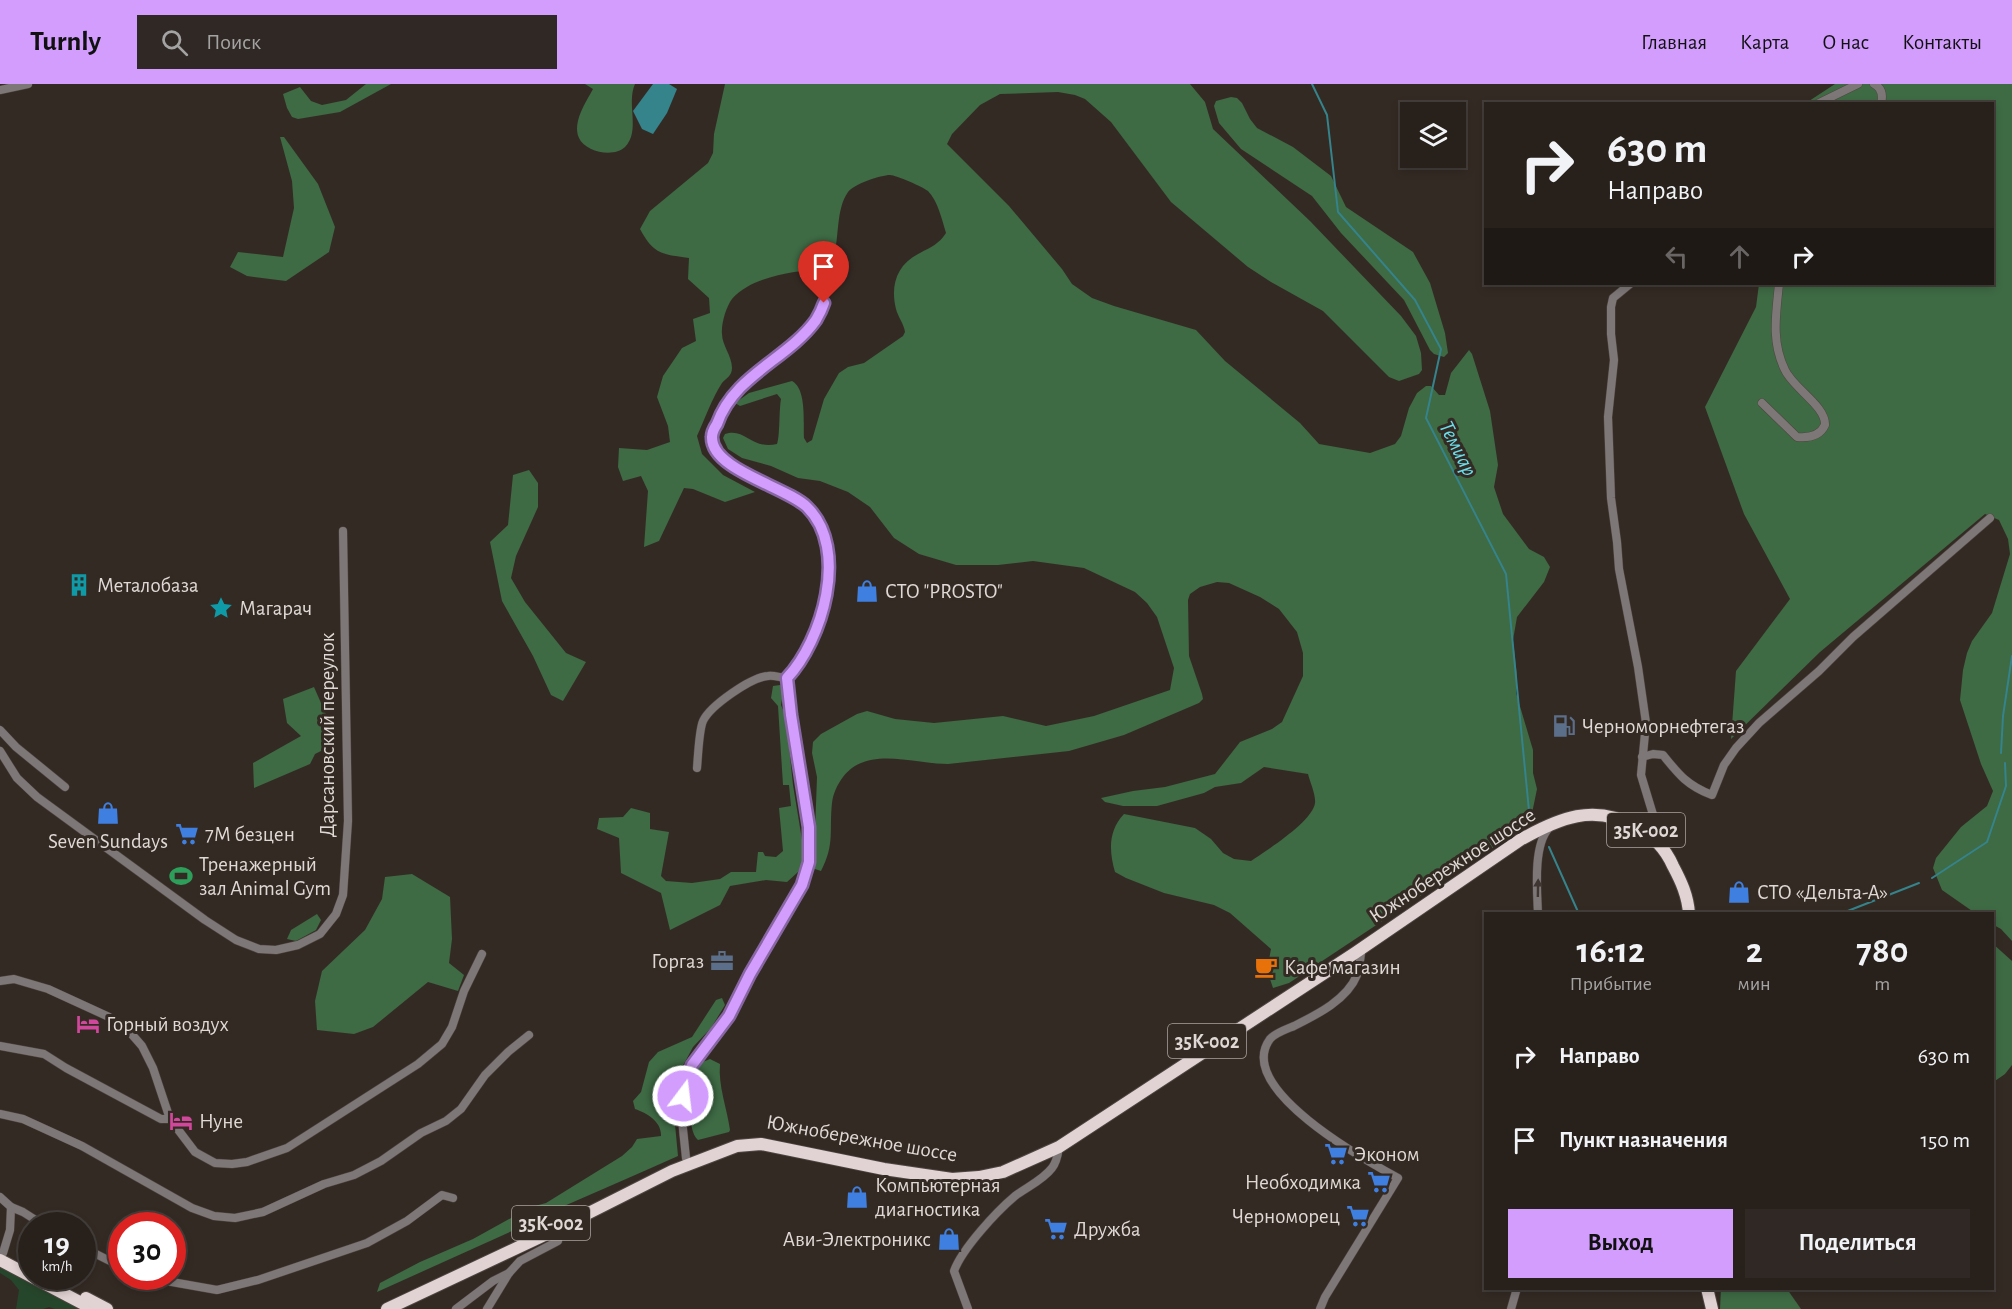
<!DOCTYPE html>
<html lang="ru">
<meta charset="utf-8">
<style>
:root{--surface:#27201b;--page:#2f2824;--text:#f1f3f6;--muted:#a4a3a3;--line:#433e3a;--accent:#d29dfd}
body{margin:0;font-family:"Alegreya Sans",sans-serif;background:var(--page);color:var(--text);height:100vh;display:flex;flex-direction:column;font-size:22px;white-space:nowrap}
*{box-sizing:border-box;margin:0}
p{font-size:20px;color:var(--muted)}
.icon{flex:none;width:33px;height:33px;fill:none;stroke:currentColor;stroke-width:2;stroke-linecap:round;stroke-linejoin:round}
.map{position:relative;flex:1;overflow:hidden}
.sheet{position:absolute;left:1484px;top:828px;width:510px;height:378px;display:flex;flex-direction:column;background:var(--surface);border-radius:0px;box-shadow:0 3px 9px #0003,0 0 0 2px var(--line)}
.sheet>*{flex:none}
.top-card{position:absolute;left:1484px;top:18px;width:510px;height:183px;border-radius:0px;box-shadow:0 3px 9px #0003,0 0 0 2px var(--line);background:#27201b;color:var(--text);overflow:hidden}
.controls{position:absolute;left:1400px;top:18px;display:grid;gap:12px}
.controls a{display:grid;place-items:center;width:66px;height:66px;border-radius:0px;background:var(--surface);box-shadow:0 3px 9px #0003,0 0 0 2px var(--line);font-size:30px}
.speed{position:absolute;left:18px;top:1128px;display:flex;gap:12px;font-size:30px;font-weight:700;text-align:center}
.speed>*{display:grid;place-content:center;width:78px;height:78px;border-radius:50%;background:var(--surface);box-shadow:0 3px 9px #0003,0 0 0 2px var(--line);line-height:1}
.speed small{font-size:15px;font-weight:400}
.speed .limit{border:9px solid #d22;background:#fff;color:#111}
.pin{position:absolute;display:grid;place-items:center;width:51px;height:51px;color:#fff;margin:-62px -26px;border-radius:50% 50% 50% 0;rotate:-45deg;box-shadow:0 0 6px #0007}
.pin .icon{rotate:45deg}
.me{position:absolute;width:66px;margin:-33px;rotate:15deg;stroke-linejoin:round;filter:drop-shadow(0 0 4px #0008)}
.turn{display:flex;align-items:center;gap:21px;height:126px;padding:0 24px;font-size:27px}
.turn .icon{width:78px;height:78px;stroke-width:2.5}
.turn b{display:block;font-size:42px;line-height:51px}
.lanes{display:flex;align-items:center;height:57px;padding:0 24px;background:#0003;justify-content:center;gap:30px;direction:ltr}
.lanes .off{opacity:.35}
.eta{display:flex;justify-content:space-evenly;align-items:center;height:102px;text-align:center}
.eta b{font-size:36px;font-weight:700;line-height:42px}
.primary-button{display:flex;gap:12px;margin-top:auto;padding:12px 24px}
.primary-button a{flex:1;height:69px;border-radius:0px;background:var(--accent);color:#111;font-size:24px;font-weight:700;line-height:69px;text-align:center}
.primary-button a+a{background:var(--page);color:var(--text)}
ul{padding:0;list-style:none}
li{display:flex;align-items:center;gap:18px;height:84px;padding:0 24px}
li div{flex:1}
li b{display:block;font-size:22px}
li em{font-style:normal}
header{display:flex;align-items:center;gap:36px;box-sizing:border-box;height:84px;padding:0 30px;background:var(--accent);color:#111}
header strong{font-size:28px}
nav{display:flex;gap:33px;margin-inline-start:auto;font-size:21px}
.search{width:420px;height:54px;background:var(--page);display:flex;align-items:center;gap:15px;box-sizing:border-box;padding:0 21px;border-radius:0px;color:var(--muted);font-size:22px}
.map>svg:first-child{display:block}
</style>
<header>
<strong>Turnly</strong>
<div class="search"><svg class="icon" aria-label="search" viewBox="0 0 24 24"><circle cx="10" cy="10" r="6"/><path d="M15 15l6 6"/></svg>Поиск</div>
<nav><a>Главная</a><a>Карта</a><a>О нас</a><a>Контакты</a></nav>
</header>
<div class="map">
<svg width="2012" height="1225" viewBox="0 0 2012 1225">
<rect width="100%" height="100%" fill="#342a24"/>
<!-- green -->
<polygon fill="#26462b" points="0,1178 88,1225 55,1225 49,1223 43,1225 16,1225 19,1206 11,1196 0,1189"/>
<!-- forest -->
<g fill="#3e6a44">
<polygon points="366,0 391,0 340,28 298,35 292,33 287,24 283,10 300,3 311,17 322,21 346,16"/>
<path d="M585,0H635C626,20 641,47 625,63C614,74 585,68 579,54C572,38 586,18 593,5Z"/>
<path d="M725,0H1190L1205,18L1213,45L1310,137L1401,232L1416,252L1421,269L1422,286L1419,290L1399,297L1389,293L1323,227L1271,198L1248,183L1171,118L1111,38L1085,15L1075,11L1058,8L1000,10L980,21L952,50L947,60L1009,122L1062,185L1072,200L1092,214L1114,222L1196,246L1225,277L1300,339L1319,360L1370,369L1395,360L1401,352L1409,324L1417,309L1426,302H1431L1439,311H1445L1451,289L1469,266L1472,270L1490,327L1498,381L1494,403L1503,430L1529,465L1544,473L1550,483L1544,498L1517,533L1513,556L1517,592L1516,609L1533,666V689L1537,705L1530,739L1289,899L1273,904L1267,886L1271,865L1230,829L1214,821L1164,809L1126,794L1115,788C1109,767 1108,747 1124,730L1195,744L1211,755L1223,769L1234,775L1251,777C1266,767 1313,737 1315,719C1316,711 1310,698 1308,690L1264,683L1241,699L1215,703L1204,709L1157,722H1123L1105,718L1101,714L1133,707L1165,703L1215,690L1240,658L1272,645L1282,638L1303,592V569L1297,548L1279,525L1260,513L1229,499L1217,498L1200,503L1190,510L1188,516L1189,572L1202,610L1203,615L1199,619L1124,651L1069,667L948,680C914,680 867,661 843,693C837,701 833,710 832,719C829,747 835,760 821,787L815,785L814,775L817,693L812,669L813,658L821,650L857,630L867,627L895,635L934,639L1003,632L1046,642L1094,632L1170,606L1174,584L1157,533L1147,519L1135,508L1084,484L1033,477L998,481H956L919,470L894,454L870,423L848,408L820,397L798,394L771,382L742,374L728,365L723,354L725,350C745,343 751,366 777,360C780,353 779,325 781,315L777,310L740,322L735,319L749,309L792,297C807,305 803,339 804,354L807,359L812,356L824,315L839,289L848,283L864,279L903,252L905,248C904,240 898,233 896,225C890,201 897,180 920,169C931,163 939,160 946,149C942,136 938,117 928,107C923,103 896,91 890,91C881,91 854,100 848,108C833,129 842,168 828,181C819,190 805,186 794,188C772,192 747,198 732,215C726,223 721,240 722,250C722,261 732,272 732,284C732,292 726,294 722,299C713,312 704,337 697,352L702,370L723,391L755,408L725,418L693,405L684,404L659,457L644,463L648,407L641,392L623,397L618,383L619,364L647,366L670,358L668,342L657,313L663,292L682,264L696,257L693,235L710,229L709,214L688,195L689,174C662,170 654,171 640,145L650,127L708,79L713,69L714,50Z"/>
<polygon points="1835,0 2012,0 2012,857 2001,845 1992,840 1992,830 1975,829 1942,806 1933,784 1936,774 1961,743 1987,722 1993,707 1981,680 1960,616 1963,586 1967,569 1972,557 1992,529 2010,470 2008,455 1999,436 1985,430 1820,568 1731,655 1736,587 1790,515 1744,430 1705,323 1756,223 1759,200 1992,200 1992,20 1806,19"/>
<polygon points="1231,13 1237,14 1242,19 1250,35 1257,44 1293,63 1331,92 1346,123 1413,168 1430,199 1445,249 1448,269 1444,273 1434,270 1430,266 1404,216 1341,149 1312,112 1241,65 1219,39 1214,22 1216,17"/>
<polygon points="280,53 284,53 318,100 335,143 329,168 286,197 247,192 230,183 238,168 283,173 294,124 292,97"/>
<polygon points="529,386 538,399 538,423 516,472 511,494 525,518 566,569 586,578 563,617 551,611 533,572 502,517 490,458 508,441 513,391"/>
<polygon points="780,601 784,604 781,621 786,633 793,701 805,774 798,788 787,798 766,796 730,802 720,821 670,846 661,809 621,789 619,754 597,745 599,734 623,733 631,724 650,729 650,745 669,748 661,792 666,797 692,799 720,795 731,788 756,788 758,768 763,768 765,772 776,773 783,767 779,724 791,722 789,701 783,701 778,622 771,614 773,602"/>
<polygon points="314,603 335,651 325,665 315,670 310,680 254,704 253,679 301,652 287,639 283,615"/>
<polygon points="412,790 450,813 452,855 449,879 464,891 458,907 428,898 373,943 354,950 317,946 315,917 322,887 365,846 382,815 385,793"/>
<polygon points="317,830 321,836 316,846 296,857 287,855 291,846"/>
<polygon points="1992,859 2012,877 2012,981 2005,990 1992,999"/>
<path d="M722,914L725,921L711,944L693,963L679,989L675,1014L674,1030L678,1072C643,1088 607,1103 571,1119C554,1126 539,1137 521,1143L377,1208L380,1199L420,1178L473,1155L531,1123L546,1119L622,1072L632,1063L637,1055L661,1052C662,1038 647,1029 635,1025L633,1017L641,1008L649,978L658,968L692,953L716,916Z"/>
<path d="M710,975L720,980C718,1002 727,1024 730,1046L729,1048L698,1056C686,1047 689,995 698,983C701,978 705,977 710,975Z"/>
<polygon points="1721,1204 1787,1205 1801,1225 1720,1225"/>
</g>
<!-- water -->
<polygon fill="#35838b" points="653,0 669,0 677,5 667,29 653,50 642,45 633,27"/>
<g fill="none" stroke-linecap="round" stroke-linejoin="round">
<!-- stream -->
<g stroke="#35838b" stroke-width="2">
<polyline points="1312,0 1327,31 1338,128 1415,216 1441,265 1426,334 1506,490 1530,737"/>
<polyline points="2001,669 2003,632 2012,572"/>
<polyline points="1549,763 1579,830"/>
<polyline points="1932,794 1987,758 2006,702 2005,679"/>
<polyline points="1840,830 1919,799"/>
</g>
<!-- minor casing -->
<g stroke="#4f4640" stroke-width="9">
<g id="minor">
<path d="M1874,0C1882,4 1883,12 1881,20"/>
<polyline points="0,6 28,0"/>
<polyline points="1817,20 1858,0"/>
<polyline points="1630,200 1613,214 1611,223 1611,250 1614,276 1608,333 1611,414 1617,458 1619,485 1638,583 1646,639 1641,691 1661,757"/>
<path d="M1762,319L1797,353C1808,354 1820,352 1825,341C1826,322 1793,304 1785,286C1771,258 1776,230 1779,200"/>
<polyline points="0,646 16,663 65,703"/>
<polyline points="0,667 17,694 37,713 205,836 236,856 259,865 276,866 298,861 320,850 336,830 343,811 348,737 343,447"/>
<path d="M1642,673L1653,670L1663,671C1679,691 1688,702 1712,711L1724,681L1736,664L1759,639L1819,587L1853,553L1990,434"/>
<path d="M697,684C698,673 699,646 703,637C710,622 751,593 768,592C774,591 781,594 787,594"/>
<path d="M1538,830C1537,806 1533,761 1549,744"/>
<polyline points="0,897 14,895 48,905 109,933 128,946 142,962 153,984 170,1035"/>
<polyline points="0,962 44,970 66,984 161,1035 170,1035 195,1068 215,1079 232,1080 247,1078 287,1064 418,980 442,960 452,943 464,907 482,870"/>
<polyline points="0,1030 23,1035 82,1062 192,1124 214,1132 235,1134 263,1128 324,1100 354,1091 381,1077 421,1049 446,1037 461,1025 485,991 508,968 529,951"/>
<path d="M686,1074L681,1026L685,999L692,981L729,932L750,890L803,801L809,778V743L791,631L787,594C802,578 816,553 822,531C832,499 833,449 807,423C787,403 711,386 712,353C712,349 715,343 716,340C734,291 788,274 816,236C819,231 821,225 824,219"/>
<polyline points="0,1113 11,1123 10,1146 3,1169"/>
<polyline points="11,1123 23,1128 45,1142"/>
<polyline points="82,1163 114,1179 122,1176"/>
<polyline points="151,1192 155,1195 217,1206 258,1196 367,1159 407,1137 442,1111 453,1114"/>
<polyline points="456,1225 493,1197 509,1189"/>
<polyline points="487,1225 509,1189 520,1177 558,1157 555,1146"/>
<path d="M968,1225L954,1187C962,1165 996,1128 1015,1112C1027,1103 1043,1096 1052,1084C1057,1078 1058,1070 1059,1063"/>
<path d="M1320,1225L1325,1213L1398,1094C1365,1076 1234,1004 1270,955C1275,949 1287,945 1294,942C1316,931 1347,916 1357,891C1360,883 1360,873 1362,864"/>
<polyline points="1511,1225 1517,1204"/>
</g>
</g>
<!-- trunk casing -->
<g stroke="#4f4640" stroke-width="14">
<g id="trunk">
<polyline points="0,1176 93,1225"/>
<polyline points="1707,1204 1712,1225"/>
<polyline points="86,1214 107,1225"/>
<path d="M387,1225L555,1146L672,1087L737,1062L761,1060L884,1085L952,1095L979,1093L1003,1088L1059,1063L1355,869L1520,756C1559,734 1594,719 1636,743C1654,753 1665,764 1673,782C1681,797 1688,812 1689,830"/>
</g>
</g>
<!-- minor -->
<use href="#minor" stroke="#7e7778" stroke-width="8"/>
<!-- trunk -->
<use href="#trunk" stroke="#e1d2d3" stroke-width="12"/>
</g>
<!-- one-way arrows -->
<defs><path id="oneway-solid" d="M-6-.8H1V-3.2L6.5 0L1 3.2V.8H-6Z" transform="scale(1.5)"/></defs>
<use fill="#3f3631" href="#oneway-solid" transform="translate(1538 804) rotate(-89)"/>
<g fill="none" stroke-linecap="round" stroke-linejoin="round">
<!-- route casing -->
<g stroke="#8866a4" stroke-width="15">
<path id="route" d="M683,1012L685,999L692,981L729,932L750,890L802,801L809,778V743L791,631L787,594C822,557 850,465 807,423C787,403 711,386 712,353C712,349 715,343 717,340C734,291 788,275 816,236C819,231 822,225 824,219"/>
</g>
<!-- route -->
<use href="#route" stroke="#d29dfd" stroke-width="10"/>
</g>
<!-- icons -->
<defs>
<g id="building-bare" transform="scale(1.8)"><path d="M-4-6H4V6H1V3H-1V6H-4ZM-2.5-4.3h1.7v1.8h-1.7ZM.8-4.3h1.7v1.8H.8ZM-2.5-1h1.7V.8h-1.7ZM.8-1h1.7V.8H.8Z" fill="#0f9aa8" stroke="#342a24" stroke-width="2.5" paint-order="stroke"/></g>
<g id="shop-bare" transform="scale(1.8)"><path d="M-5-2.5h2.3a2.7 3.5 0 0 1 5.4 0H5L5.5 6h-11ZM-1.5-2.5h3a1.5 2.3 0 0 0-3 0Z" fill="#3f7fe0" stroke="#342a24" stroke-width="2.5" paint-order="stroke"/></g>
<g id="sight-bare" transform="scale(1.8)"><path d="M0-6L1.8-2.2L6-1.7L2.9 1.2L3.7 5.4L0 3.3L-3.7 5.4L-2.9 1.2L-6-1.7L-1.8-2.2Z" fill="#0f9aa8" stroke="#342a24" stroke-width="2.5" paint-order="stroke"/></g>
<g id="fuel-bare" transform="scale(1.8)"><path d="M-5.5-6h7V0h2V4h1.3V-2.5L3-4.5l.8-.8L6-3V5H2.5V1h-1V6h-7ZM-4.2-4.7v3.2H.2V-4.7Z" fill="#5c6f8a" stroke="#342a24" stroke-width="2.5" paint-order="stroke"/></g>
<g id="supermarket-bare" transform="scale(1.8)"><path d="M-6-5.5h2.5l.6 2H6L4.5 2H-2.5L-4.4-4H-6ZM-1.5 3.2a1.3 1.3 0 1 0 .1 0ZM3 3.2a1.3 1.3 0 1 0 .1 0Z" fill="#3f7fe0" stroke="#342a24" stroke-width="2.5" paint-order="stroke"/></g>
<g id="stadium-bare" transform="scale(1.8)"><path d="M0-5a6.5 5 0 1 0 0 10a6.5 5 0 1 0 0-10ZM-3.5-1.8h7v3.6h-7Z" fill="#2e9e5b" stroke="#342a24" stroke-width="2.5" paint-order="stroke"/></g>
<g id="office-bare" transform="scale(1.8)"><path d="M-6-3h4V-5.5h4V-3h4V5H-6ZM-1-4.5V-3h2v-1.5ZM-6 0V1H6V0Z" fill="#5c6f8a" stroke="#342a24" stroke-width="2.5" paint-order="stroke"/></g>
<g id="cafe-bare" transform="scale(1.8)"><path d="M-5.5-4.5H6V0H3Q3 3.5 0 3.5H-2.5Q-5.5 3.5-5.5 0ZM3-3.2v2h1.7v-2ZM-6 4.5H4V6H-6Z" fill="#e8710a" stroke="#342a24" stroke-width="2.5" paint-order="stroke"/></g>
<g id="hotel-bare" transform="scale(1.8)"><path d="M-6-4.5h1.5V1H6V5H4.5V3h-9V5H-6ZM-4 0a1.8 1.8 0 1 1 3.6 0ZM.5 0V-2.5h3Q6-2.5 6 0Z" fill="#d1479c" stroke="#342a24" stroke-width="2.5" paint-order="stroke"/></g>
</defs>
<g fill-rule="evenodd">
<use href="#building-bare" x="79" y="501"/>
<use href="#shop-bare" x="867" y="507"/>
<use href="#sight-bare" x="221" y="524"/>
<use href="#fuel-bare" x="1564" y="642"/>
<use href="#shop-bare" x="108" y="729"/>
<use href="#supermarket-bare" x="187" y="750"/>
<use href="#stadium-bare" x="181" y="792"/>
<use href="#shop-bare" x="1739" y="808"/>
<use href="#office-bare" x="722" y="877"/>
<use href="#cafe-bare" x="1266" y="883"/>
<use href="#hotel-bare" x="88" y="940"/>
<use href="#hotel-bare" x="181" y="1037"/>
<use href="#supermarket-bare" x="1336" y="1070"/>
<use href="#supermarket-bare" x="1379" y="1098"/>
<use href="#shop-bare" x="857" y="1113"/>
<use href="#supermarket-bare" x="1358" y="1132"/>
<use href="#supermarket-bare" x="1056" y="1145"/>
<use href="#shop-bare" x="949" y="1155"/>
</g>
<g text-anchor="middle" stroke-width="6" stroke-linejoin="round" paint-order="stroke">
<!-- shield labels -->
<g fill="#342a24" stroke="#aca49f" stroke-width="1.5">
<rect x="1607" y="729" width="78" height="34" rx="4.5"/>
<rect x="1168" y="940" width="78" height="34" rx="4.5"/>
<rect x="512" y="1122" width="78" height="34" rx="4.5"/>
</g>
<g font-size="20" font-weight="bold" fill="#dfd8d4">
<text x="1646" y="753">35К-002</text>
<text x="1207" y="964">35К-002</text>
<text x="551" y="1146">35К-002</text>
</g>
<!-- poi labels -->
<g font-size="21" fill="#dfd8d4" stroke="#342a24" text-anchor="start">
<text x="97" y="508">Металобаза</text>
<text x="885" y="514">СТО "PROSTO"</text>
<text x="239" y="531">Магарач</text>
<text x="1582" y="649">Черноморнефтегаз</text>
<text x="205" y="757">7М безцен</text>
<text x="108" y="764" text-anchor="middle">Seven Sundays</text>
<text x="199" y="787">Тренажерный<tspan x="199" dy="24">зал Animal Gym</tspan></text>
<text x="1757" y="815">СТО «Дельта-А»</text>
<text x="704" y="884" text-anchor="end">Горгаз</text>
<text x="1284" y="890">Кафе магазин</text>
<text x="106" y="947">Горный воздух</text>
<text x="199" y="1044">Нуне</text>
<text x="1354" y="1077">Эконом</text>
<text x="1361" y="1105" text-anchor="end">Необходимка</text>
<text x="875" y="1108">Компьютерная<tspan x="875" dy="24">диагностика</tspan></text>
<text x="1340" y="1139" text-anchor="end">Черноморец</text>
<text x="1074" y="1152">Дружба</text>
<text x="931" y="1162" text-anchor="end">Ави-Электроникс</text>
</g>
<!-- street labels -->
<g font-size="21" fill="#dfd8d4" stroke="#342a24">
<text transform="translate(327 651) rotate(-90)" y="7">Дарсановский переулок</text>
<text transform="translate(1452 781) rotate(-33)" y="7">Южнобережное шоссе</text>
<text transform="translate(862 1054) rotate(10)" y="7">Южнобережное шоссе</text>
</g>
<!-- water labels -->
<g font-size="22" font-style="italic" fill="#69deea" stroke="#342a24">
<text transform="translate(1459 364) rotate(63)" y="8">Темиар</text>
</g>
</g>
</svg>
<div class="controls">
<a><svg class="icon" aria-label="layers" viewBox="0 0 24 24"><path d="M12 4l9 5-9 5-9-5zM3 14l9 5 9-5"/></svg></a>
</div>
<div class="speed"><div>19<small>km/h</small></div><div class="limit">30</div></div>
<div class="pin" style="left:824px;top:219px;background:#d93025"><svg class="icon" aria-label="arrive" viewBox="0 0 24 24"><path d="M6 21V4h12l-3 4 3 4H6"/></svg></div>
<svg class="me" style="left:683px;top:1012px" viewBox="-20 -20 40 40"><circle r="17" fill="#d29dfd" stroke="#fff" stroke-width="3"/><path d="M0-11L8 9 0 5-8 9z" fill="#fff"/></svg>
<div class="top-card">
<div class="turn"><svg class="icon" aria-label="right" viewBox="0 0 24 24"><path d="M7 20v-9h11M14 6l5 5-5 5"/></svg><div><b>630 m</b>Направо</div></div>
<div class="lanes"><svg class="icon off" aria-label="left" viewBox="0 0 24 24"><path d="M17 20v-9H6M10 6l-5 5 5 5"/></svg><svg class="icon off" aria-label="ahead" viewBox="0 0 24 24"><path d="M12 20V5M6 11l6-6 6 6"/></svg><svg class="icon" aria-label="right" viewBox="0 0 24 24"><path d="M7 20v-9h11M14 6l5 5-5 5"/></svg></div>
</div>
<section class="sheet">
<div class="eta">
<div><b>16:12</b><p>Прибытие</p></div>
<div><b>2</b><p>мин</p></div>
<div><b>780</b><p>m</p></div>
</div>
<ul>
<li><svg class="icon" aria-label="right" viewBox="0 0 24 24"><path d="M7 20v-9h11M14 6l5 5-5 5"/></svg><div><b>Направо</b></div><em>630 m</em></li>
<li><svg class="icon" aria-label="arrive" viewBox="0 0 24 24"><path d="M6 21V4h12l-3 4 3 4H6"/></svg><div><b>Пункт назначения</b></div><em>150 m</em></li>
</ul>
<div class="primary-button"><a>Выход</a><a>Поделиться</a></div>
</section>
</div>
